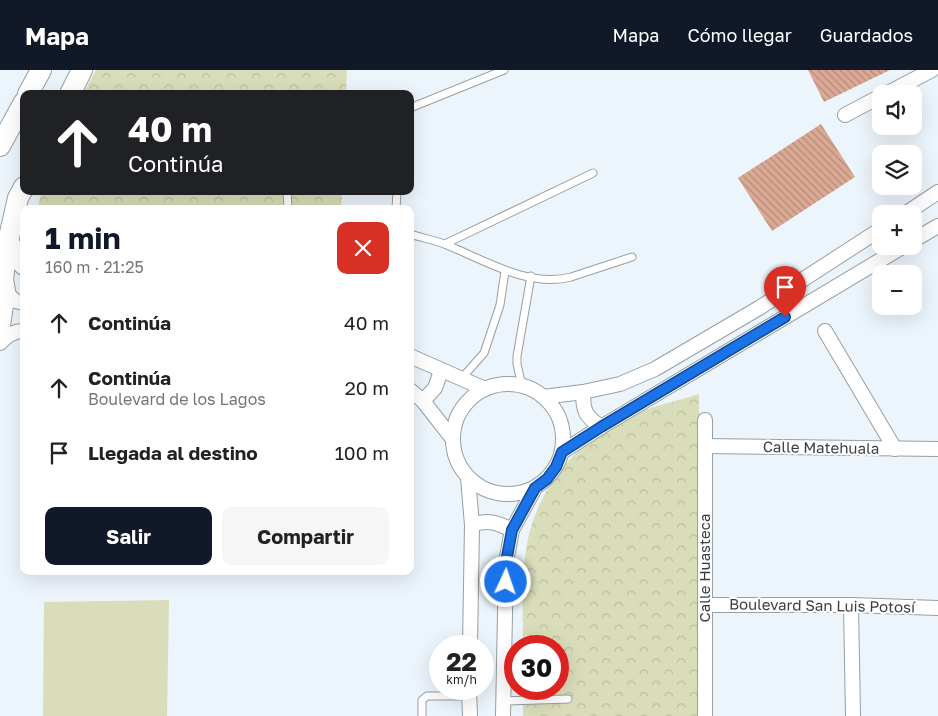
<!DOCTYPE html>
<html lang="es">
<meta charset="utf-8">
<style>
:root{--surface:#fff;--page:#f6f6f6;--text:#222;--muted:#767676;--accent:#111827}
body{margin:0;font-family:"Golos Text",sans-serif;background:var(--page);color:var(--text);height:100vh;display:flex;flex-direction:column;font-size:19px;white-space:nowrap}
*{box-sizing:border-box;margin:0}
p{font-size:16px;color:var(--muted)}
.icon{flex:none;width:28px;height:28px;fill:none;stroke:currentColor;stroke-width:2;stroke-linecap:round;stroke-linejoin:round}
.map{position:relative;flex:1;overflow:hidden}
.sheet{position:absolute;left:20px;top:135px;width:394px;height:370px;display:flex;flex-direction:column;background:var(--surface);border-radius:10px;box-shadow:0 5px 20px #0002}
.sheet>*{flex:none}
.banner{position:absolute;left:20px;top:20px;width:394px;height:105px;border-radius:10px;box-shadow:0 5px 20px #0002;background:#202124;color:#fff;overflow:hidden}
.buttons{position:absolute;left:872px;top:15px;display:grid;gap:10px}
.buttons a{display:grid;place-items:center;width:50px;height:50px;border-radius:10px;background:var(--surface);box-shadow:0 5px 20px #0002;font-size:25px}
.speed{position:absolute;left:429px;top:565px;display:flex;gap:10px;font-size:25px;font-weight:700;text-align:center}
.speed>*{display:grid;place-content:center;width:65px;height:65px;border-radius:50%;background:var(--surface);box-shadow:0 5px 20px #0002;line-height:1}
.speed small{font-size:12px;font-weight:400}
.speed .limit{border:8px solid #d22;background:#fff;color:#111}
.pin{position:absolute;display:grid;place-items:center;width:42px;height:42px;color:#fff;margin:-51px -21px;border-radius:50% 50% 50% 0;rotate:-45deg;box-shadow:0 0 5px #0007}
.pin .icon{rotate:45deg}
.me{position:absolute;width:55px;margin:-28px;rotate:3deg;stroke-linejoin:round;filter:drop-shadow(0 0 4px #0008)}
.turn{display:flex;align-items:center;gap:18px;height:105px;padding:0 25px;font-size:22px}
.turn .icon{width:65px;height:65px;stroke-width:2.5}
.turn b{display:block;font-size:35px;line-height:42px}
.round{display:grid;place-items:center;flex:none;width:52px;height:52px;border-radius:10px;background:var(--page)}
.head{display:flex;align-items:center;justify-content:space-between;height:85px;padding:0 25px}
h1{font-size:30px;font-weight:700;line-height:38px;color:var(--accent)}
.cta{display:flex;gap:10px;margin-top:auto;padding:10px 25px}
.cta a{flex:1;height:58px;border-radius:10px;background:var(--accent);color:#fff;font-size:20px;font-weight:700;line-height:58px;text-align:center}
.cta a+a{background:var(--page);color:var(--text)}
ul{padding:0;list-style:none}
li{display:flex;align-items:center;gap:15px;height:65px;padding:0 25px}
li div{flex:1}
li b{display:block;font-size:19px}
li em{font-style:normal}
header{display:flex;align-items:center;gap:30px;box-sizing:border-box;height:70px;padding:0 25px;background:var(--accent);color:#fff}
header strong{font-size:24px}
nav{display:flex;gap:28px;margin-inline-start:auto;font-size:18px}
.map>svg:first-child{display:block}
</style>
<header>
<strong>Mapa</strong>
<nav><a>Mapa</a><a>Cómo llegar</a><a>Guardados</a></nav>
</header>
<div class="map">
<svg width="938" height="646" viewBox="0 0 938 646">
<defs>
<pattern id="park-crowns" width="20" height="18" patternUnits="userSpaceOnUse" patternTransform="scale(1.25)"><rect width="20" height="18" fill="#daddb9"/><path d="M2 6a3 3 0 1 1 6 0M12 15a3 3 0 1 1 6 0" fill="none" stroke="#bcbfa0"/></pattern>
<pattern id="building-back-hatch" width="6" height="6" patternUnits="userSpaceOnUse" patternTransform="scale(1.25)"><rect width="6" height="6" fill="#dba994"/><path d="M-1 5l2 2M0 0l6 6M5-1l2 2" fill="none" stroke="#b38b7a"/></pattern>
</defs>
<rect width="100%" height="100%" fill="#ecf4fc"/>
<!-- grass -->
<polygon fill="#daddb9" points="169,530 167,646 43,646 44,532"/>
<!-- park -->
<g fill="url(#park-crowns)">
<polygon points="96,0 347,0 346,24 83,24"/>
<polygon points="42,121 342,121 341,139 37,139"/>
<path d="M699,324V646H523V619H558V576H523C523,542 521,507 527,474C537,418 579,368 630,346C652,336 677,331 699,324Z"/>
</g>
<!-- building -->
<g fill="url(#building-back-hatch)">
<polygon points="808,0 890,0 824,32"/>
<polygon points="821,54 855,107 772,161 738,108"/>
</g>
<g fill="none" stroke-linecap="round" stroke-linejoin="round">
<!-- service casing -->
<g stroke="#979fa6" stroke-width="9">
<g id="service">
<polyline points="410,38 504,0"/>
<polyline points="287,121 288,139"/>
<polyline points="396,139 397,121"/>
<path d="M410,164C422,168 435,170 447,175C484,190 529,218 571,207L632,187"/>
<polyline points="445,174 593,103"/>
<polyline points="461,309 484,283 500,235 505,201"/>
<polyline points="522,316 517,294 517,286 531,206"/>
<polyline points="504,631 568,629"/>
<polyline points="422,646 422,630 427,626 469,626"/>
</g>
</g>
<!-- minor casing -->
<g stroke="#979fa6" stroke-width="16">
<g id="minor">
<polyline points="886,24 932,0"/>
<polyline points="845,45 881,26"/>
<polyline points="905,144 938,122"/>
<polyline points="914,170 938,156"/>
<polyline points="5,221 15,231 24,233"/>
<polyline points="825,261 895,379"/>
<path d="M0,273C7,266 13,261 24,261"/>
<polyline points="410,286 485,319"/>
<circle cx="508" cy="369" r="55"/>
<polyline points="410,320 423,331 452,368"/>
<path d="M583,322C583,341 585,346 601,357"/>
<polyline points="543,327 583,322 620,314 655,299 759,238 881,159"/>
<polyline points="423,331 435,318 441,301"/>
<polyline points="705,376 938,379"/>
<polyline points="562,382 601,357 904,176"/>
<polyline points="468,408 472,455 470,576"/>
<path d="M472,455C488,449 498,453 512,460"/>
<polyline points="705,535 851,535 938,538"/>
<polyline points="851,535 853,646"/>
<polyline points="469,619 470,646"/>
<polyline points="503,646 506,492 512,460 535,418"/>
<polyline points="705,646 705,350"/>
</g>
</g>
<!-- secondary casing -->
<g stroke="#979fa6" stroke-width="22">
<g id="secondary">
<polyline points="28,24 41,0"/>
<polyline points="70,24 82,0"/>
<polyline points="0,76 24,32"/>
<polyline points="8,172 24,195"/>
<polyline points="0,256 5,221 3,209 8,172 18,128 24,117"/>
</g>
</g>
<!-- service -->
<use href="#service" stroke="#fff" stroke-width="7"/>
<!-- minor -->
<use href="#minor" stroke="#fff" stroke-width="14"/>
<!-- secondary -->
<use href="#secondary" stroke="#fff" stroke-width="20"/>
</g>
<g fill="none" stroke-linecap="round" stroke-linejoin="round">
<!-- route casing -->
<g stroke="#114b97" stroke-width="12">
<polyline id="route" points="506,512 506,492 512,460 535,418 547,409 556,397 562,382 601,357 785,247"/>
</g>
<!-- route -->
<use href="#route" stroke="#1a73e8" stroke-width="9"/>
</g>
<g text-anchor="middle" stroke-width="4" stroke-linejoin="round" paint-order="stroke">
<!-- street labels -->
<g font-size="15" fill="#393d40" stroke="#fff">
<text transform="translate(821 378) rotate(1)" y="5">Calle Matehuala</text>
<text transform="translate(705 498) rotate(-90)" y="5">Calle Huasteca</text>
<text transform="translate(822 536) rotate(1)" y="5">Boulevard San Luis Potosí</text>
</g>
</g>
</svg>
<div class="buttons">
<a><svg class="icon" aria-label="sound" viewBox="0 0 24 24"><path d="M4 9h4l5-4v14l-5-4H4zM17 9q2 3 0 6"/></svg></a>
<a><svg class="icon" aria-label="layers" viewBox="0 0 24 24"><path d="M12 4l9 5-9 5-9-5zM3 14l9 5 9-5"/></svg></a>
<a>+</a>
<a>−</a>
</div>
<div class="speed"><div>22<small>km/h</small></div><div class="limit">30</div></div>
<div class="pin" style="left:785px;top:247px;background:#d93025"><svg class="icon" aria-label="arrive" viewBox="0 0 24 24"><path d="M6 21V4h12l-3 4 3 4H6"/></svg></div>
<svg class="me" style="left:506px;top:512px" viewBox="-20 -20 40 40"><circle r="17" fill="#1a73e8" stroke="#fff" stroke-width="3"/><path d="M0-11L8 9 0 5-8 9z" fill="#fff"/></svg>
<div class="banner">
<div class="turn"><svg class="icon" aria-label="ahead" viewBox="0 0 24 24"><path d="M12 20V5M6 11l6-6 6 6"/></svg><div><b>40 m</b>Continúa</div></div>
</div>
<section class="sheet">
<div class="head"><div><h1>1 min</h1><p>160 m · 21:25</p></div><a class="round" style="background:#d93025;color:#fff"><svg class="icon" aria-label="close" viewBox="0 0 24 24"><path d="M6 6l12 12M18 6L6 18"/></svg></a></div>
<ul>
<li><svg class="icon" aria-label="ahead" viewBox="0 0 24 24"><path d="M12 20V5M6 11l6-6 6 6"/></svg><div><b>Continúa</b></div><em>40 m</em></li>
<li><svg class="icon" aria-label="ahead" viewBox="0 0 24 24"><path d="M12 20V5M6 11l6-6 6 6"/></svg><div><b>Continúa</b><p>Boulevard de los Lagos</p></div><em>20 m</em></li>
<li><svg class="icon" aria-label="arrive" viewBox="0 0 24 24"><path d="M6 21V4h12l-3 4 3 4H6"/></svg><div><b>Llegada al destino</b></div><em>100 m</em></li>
</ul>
<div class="cta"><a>Salir</a><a>Compartir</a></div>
</section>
</div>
